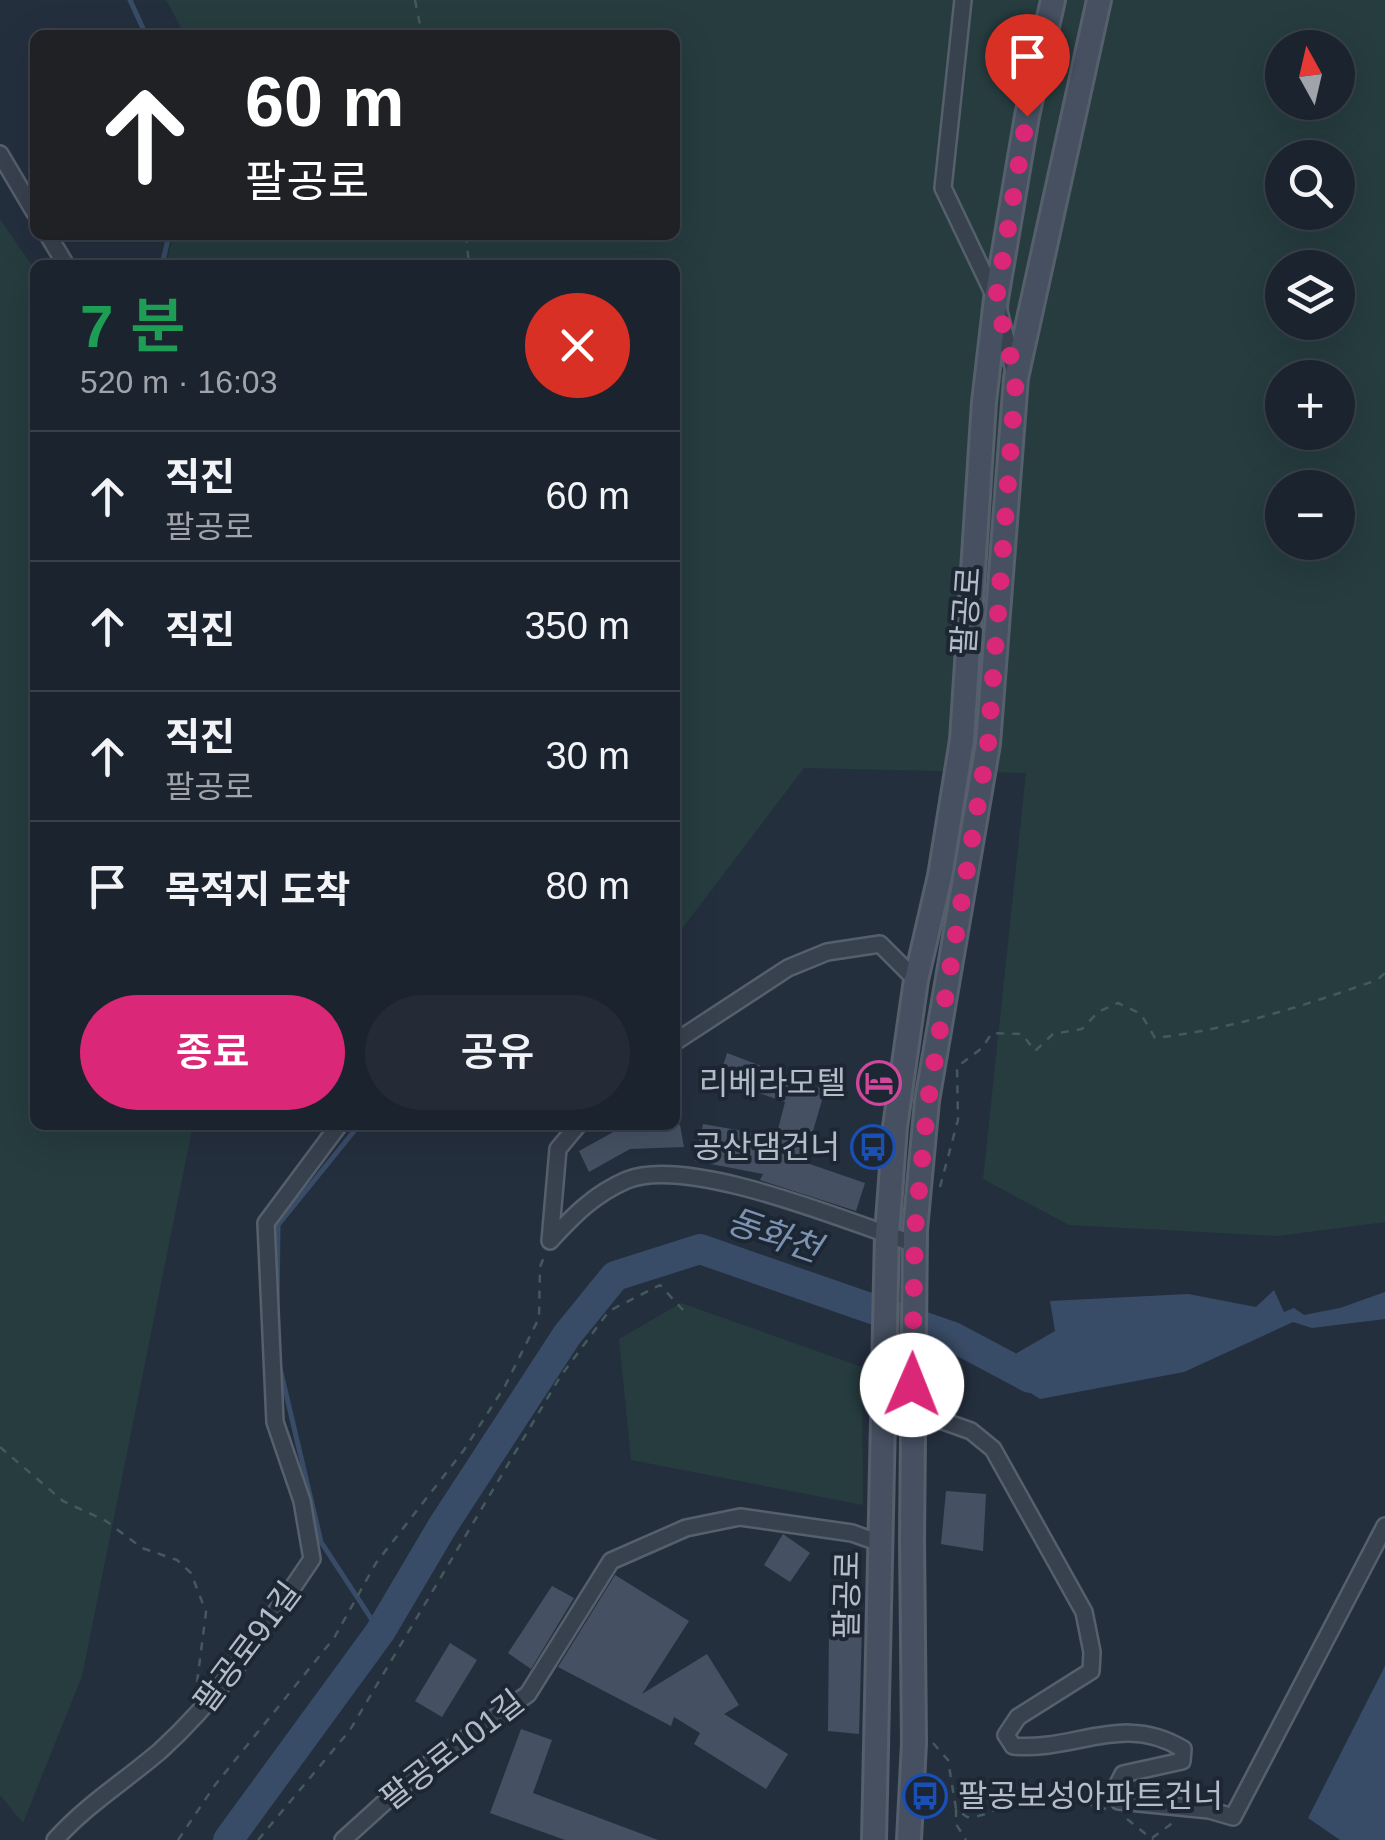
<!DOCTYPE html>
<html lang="ko">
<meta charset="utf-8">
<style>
:root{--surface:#1b232e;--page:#242b36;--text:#f1f3f6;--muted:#a0a4aa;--line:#39404a;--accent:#db2777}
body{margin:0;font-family:Arial,"Noto Sans KR",sans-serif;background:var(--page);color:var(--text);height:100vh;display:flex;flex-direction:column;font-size:38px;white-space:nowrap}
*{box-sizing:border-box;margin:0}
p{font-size:32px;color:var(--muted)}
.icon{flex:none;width:55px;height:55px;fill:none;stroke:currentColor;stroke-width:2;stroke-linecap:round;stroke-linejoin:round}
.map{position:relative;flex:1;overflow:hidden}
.details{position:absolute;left:30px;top:260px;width:650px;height:870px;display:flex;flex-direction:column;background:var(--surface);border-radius:15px;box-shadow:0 10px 40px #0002,0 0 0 2px var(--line)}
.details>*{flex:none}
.hud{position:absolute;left:30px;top:30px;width:650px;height:210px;border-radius:15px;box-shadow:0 10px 40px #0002,0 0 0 2px var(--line);background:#202124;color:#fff;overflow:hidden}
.needle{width:65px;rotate:352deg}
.fabs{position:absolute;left:1265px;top:30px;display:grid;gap:20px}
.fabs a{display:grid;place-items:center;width:90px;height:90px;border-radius:50%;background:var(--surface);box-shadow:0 10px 40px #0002,0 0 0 2px var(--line);font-size:50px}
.pin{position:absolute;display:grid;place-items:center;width:85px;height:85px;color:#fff;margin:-102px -42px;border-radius:50% 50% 50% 0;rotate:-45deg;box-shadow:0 0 10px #0007}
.pin .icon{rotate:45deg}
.me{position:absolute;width:110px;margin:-55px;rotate:1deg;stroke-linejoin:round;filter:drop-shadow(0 0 8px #0008)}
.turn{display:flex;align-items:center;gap:35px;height:210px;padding:0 50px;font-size:45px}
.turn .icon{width:130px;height:130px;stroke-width:2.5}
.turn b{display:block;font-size:70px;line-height:85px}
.round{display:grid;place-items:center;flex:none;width:105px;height:105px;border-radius:52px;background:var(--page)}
.summary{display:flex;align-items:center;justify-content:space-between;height:170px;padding:0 50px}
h1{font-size:60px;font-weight:600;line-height:75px;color:#1e9e55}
.primary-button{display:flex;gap:20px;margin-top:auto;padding:20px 50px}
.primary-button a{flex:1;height:115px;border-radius:60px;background:var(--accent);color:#fff;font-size:40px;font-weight:600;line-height:115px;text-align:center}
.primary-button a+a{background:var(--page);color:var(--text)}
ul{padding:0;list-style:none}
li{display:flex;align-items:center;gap:30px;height:130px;padding:0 50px;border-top:2px solid var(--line)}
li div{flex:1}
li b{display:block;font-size:38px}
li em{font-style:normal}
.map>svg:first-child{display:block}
</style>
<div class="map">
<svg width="1385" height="1840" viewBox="0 0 1385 1840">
<rect width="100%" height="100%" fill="#242f3e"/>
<!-- green -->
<g fill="#263c3f" fill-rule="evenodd">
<path d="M166,0H1385V1222L1278,1236L1069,1225L983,1179L1026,773L804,768L675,938V265H166L173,235H675V35H185ZM1282,48H1338V102H1282ZM1282,158H1338V212H1282ZM1282,268H1338V322H1282ZM1282,378H1338V432H1282ZM1282,488H1338V542H1282Z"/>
<polygon points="0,219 35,270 35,1125 193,1125 82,1676 23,1823 0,1795"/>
<polygon points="681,1303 862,1367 863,1505 631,1460 619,1339"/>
</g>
<!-- water -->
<g fill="#394c67">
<polygon points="1274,1290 1284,1312 1294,1308 1304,1315 1340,1308 1385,1292 1385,1319 1312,1328 1293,1322 1184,1372 1040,1399 991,1368 1055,1331 1050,1301 1188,1294 1256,1307"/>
<polygon points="1385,1666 1385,1840 1340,1840 1308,1818"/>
</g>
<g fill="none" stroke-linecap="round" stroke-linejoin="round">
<!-- stream -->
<g stroke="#394c67" stroke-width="5">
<polyline points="130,0 146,35"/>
<polyline points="162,265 169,235"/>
<polyline points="277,1313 278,1225 359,1125"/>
<polyline points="279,1364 321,1542 380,1632"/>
</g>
<!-- river -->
<polyline stroke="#394c67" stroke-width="30" points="228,1840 380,1632 442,1527 567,1335 615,1276 700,1249 953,1337 1030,1378 1036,1377"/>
</g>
<!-- building -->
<g fill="#455162">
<polygon points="727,1053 825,1090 804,1162 865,1183 856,1211 760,1180 763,1174 695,1161 703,1124 776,1137 785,1102 719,1079"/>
<polygon points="626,1125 680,1125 684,1147 630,1149 589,1172 579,1151"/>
<polygon points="946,1491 986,1494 983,1551 941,1544"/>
<polygon points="783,1534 810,1553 790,1582 764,1565"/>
<polygon points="615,1575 689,1621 642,1694 707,1654 739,1705 724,1714 788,1754 766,1789 694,1744 700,1733 674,1717 671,1726 558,1667"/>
<polygon points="552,1586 574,1598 531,1669 508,1653"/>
<polygon points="829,1625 862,1626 859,1734 828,1731"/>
<polygon points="450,1643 477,1660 442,1717 415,1701"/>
<polygon points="521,1729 552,1740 533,1793 658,1840 565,1840 490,1813"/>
</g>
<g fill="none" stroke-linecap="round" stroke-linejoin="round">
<!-- street casing -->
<g stroke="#565f6c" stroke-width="20">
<g id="street">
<polyline points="963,0 943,188 996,299 1014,371"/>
<polyline points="0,154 35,213"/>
<polyline points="48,235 66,265"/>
<polyline points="675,1042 788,968 827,952 880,944 916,980"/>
<path d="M578,1125L558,1149L550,1241C573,1216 594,1194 627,1180C689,1155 849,1222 915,1244"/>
<path d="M912,1410L971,1431L993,1449L1084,1612L1092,1652L1091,1671L1018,1717L1006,1735L1013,1746C1074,1752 1123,1712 1183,1749L1182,1761L1123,1774L1116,1788L1119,1801L1209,1810L1233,1817L1385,1526"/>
<path d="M55,1840C86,1805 125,1781 160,1751C222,1695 266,1627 312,1559L302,1501L275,1422L266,1223L339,1125"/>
<polyline points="343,1840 418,1772 528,1694 611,1561 686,1528 740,1517 852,1533 880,1543"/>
</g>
</g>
<!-- secondary casing -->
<g stroke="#565f6c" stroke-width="28">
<g id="secondary">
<polyline points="874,1840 887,1234 895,1127 916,980 940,876 962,740 984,402 996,299 1027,116 1053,0"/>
<polyline points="909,1840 914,1743 912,1540 915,1230 927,1101 988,744 1016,378 1099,0"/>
</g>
</g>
<!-- path -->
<g stroke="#44595c" stroke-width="2.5" stroke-dasharray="8 8" stroke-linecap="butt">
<polyline points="415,0 422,35"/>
<polyline points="466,235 469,265"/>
<path d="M940,1187L958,1120L957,1067L982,1048L992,1033L1022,1034L1035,1051L1053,1034L1082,1029L1098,1012L1118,1003L1141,1014L1155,1038C1233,1029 1303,1006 1377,980L1385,973"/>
<polyline points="0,1447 63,1501 106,1521 142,1548 177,1560 191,1573 206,1612 196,1690"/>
<path d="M933,1743L948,1760L956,1809L967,1817C989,1817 1000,1806 1020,1799C1051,1789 1076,1802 1106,1809"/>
<polyline points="956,1809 956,1824 966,1840"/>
<polyline points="1127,1819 1153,1840"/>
<polyline points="1152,1838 1174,1822"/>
<polyline points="178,1840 215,1785 334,1638 376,1563 464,1450 505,1386 539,1318 540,1267 544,1257"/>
<polyline points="258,1840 350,1730 560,1377 609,1311 660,1285 683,1310"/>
</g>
<!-- street -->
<use href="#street" stroke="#38414e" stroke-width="15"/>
<!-- secondary -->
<use href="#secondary" stroke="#465061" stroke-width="22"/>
</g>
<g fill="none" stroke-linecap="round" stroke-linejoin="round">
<!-- route -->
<polyline stroke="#db2777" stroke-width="18" stroke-dasharray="0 32.4" points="912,1385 915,1230 928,1101 988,744 1016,378 996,299 1027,116"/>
</g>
<!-- icons -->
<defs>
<g id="hotel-ring" transform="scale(2.25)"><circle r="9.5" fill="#1d2633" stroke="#d1479c" stroke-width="1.5"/><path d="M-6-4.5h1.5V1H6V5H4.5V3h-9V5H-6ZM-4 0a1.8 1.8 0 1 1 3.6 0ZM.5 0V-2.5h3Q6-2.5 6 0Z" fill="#d1479c"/></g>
<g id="bus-ring" transform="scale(2.25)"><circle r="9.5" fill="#1d2633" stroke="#1a4fb4" stroke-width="1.5"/><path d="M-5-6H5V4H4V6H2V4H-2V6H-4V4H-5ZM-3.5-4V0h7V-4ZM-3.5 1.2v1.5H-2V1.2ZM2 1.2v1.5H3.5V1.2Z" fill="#1a4fb4"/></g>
</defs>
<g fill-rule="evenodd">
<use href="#hotel-ring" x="879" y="1083"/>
<use href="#bus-ring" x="873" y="1147"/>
<use href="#bus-ring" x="925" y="1796"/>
</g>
<g text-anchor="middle" stroke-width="8" stroke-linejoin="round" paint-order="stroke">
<!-- street labels -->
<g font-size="32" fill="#b4bcc9" stroke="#1d2633">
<text transform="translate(966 611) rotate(-86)" y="11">팔공로</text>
<text transform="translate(847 1595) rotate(-89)" y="11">팔공로</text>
<text transform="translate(247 1647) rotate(-53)" y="11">팔공로91길</text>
<text transform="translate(452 1750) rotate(-38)" y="11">팔공로101길</text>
</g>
<!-- poi labels -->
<g font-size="32" fill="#b4bcc9" stroke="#1d2633" text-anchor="end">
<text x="846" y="1094">리베라모텔</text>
<text x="840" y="1158">공산댐건너</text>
<text x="958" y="1807" text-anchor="start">팔공보성아파트건너</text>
</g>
<!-- water labels -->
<g font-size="35" font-style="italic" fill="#7c92b1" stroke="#1d2633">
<text transform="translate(774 1235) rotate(19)" y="12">동화천</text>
</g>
</g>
</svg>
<div class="fabs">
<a><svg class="needle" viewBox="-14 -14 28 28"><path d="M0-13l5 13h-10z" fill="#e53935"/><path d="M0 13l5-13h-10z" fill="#a0a4aa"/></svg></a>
<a><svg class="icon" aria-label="search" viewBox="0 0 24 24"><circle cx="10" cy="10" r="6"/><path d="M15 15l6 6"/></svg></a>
<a><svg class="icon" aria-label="layers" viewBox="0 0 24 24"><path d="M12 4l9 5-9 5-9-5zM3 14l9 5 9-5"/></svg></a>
<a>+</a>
<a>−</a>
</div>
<div class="pin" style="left:1027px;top:116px;background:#d93025"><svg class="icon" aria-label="arrive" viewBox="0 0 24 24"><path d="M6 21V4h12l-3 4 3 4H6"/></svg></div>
<svg class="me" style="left:912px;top:1385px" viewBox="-20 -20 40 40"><circle r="19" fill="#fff"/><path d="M0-13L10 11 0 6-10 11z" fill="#db2777"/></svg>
<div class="hud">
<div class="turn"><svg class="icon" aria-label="ahead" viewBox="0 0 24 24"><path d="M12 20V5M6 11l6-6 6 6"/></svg><div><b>60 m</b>팔공로</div></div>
</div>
<section class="details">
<div class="summary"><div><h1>7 분</h1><p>520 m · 16:03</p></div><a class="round" style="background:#d93025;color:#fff"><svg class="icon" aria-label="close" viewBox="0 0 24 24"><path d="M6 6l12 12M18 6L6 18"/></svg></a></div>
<ul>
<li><svg class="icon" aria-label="ahead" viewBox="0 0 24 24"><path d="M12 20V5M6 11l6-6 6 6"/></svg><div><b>직진</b><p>팔공로</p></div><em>60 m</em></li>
<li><svg class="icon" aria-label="ahead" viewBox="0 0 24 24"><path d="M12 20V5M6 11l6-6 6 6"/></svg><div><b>직진</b></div><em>350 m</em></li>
<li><svg class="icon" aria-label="ahead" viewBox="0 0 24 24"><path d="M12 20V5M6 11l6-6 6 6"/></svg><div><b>직진</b><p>팔공로</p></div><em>30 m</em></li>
<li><svg class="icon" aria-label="arrive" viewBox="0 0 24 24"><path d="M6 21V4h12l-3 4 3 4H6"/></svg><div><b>목적지 도착</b></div><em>80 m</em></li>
</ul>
<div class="primary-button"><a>종료</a><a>공유</a></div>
</section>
</div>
